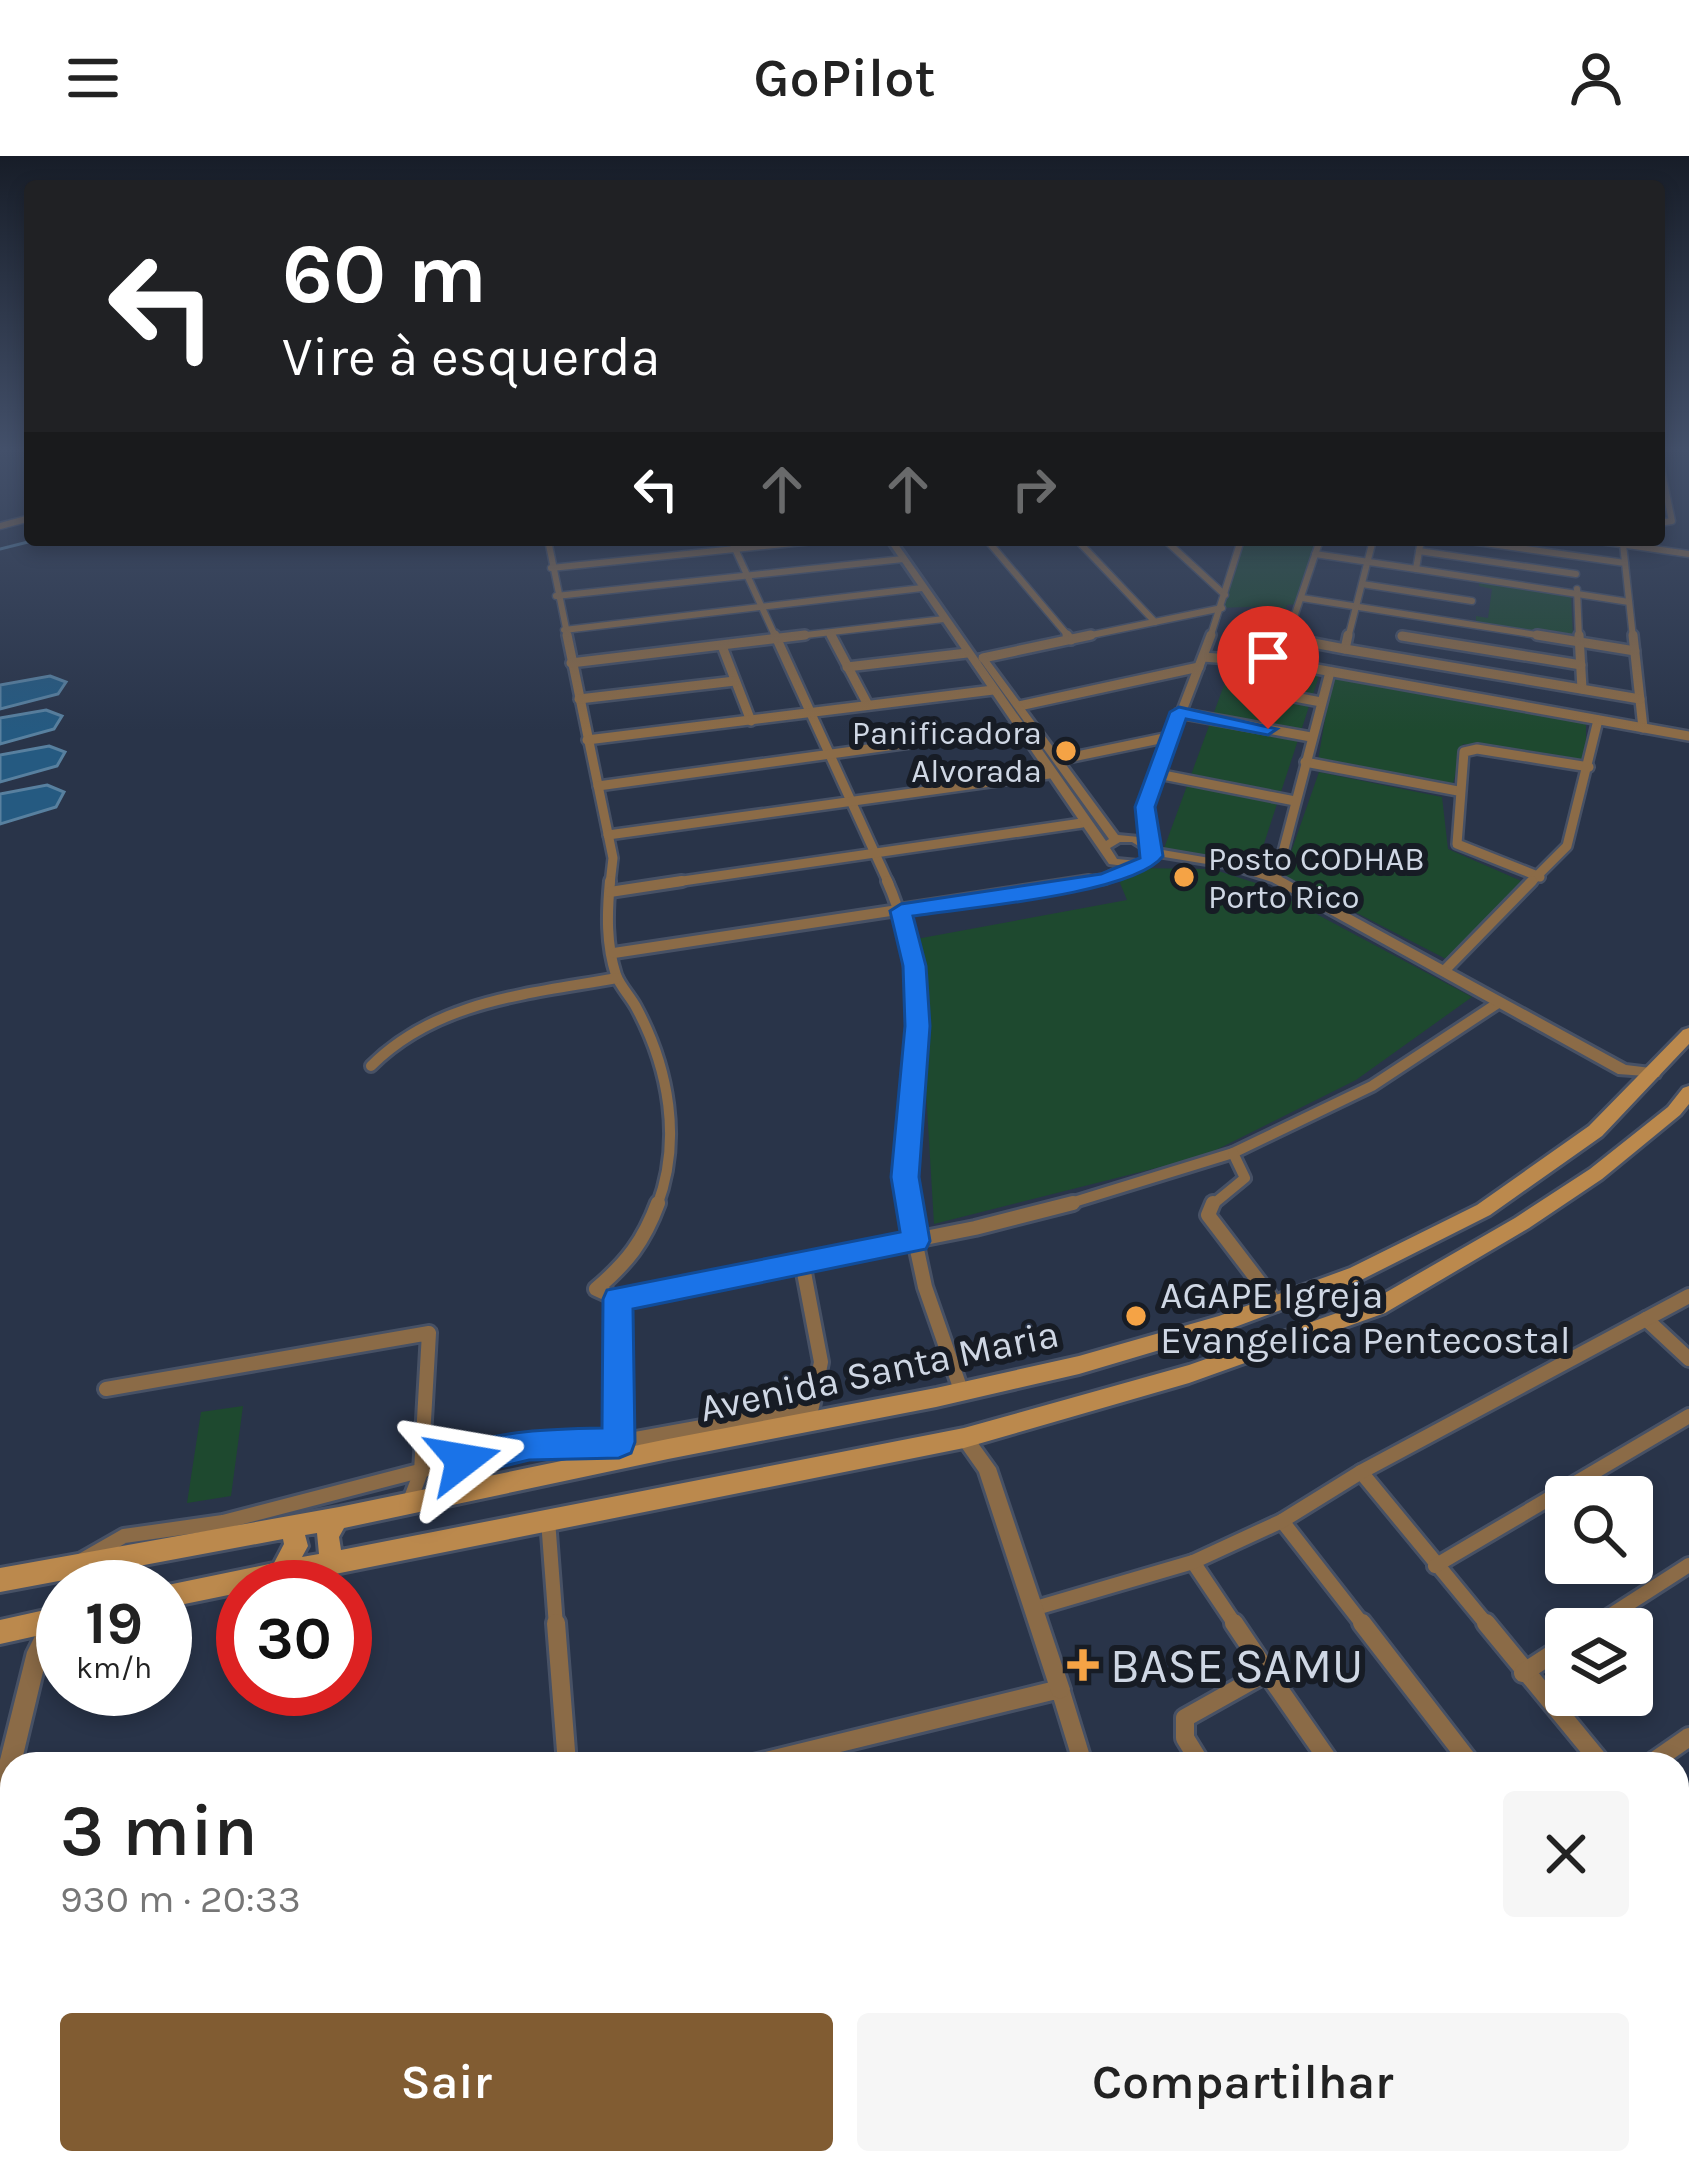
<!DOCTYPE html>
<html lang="pt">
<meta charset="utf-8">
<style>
:root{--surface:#fff;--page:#f6f6f6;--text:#222;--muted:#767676;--accent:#815c32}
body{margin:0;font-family:Karla,sans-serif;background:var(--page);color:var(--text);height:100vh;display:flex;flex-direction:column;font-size:45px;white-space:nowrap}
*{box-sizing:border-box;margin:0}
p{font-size:39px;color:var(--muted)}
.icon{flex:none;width:66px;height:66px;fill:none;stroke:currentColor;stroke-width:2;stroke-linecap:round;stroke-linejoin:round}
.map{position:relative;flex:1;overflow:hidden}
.sheet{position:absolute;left:0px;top:1596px;width:1689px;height:423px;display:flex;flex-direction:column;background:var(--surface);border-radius:36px 36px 0 0;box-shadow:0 6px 18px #0003}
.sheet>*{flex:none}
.hud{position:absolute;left:24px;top:24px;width:1641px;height:366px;border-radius:12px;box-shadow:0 6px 18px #0003;background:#202124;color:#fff;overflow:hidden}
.fabs{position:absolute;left:1545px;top:1320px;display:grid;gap:24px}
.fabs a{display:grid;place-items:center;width:108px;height:108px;border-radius:12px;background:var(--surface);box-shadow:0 6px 18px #0003;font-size:60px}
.speed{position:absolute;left:36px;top:1404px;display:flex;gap:24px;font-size:60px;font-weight:700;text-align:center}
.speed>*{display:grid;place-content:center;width:156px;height:156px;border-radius:50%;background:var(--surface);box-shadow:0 6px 18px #0003;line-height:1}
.speed small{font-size:30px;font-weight:400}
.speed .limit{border:18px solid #d22;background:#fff;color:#111}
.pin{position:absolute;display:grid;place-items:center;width:102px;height:102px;color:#fff;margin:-123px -51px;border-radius:50% 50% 50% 0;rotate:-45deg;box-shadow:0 0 12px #0007}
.pin .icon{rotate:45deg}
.me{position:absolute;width:132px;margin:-66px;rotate:76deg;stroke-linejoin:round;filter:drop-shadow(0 0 9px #0008)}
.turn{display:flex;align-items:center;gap:42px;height:252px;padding:0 60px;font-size:54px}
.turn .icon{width:156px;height:156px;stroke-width:2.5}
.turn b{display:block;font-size:84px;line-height:102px}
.lanes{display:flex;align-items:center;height:114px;padding:0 60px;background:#0003;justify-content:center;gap:60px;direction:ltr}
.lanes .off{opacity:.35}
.round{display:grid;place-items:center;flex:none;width:126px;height:126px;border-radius:12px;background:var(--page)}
.head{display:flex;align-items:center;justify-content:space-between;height:204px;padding:0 60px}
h1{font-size:72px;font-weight:600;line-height:90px}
.cta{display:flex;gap:24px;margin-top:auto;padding:24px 60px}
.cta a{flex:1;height:138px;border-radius:12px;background:var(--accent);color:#fff;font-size:48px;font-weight:600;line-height:138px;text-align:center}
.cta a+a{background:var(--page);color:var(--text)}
header{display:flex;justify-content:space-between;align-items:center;height:156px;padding:0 60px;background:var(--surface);font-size:54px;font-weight:600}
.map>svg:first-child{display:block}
</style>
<header><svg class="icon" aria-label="menu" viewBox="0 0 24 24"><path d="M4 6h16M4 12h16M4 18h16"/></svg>GoPilot<svg class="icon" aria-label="person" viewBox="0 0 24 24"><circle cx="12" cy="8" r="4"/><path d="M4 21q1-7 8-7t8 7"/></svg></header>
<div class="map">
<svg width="1689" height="2018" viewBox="0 0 1689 2018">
<rect width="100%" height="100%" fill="#293449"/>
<!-- green -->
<g fill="#1e492f">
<polygon points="1238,384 1320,384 1299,448 1287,449 1273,511 1319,520 1257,709 1163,695 1252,453 1277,450 1216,452"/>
<polygon points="1479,424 1571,438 1573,482 1476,468 1476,460 1488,462 1492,433 1479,430"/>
<polygon points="1332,521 1586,565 1586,608 1463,588 1452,632 1318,605"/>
<polygon points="1319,616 1442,641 1448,693 1526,727 1446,803 1283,719"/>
<polygon points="1128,712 1212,713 1262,729 1472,841 1356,924 1204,1000 934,1068 922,869 900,786 1127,744 1120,727"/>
<polygon points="243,1250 231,1340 187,1347 201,1256"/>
</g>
<!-- water -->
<g fill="#255a81" stroke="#58809f" stroke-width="3">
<polygon points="50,520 66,526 58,538 0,553 0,529"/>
<polygon points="46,554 62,560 54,573 0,588 0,562"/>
<polygon points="49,590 65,596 57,610 0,626 0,599"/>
<polygon points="47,629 64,636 56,651 0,668 0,638"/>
</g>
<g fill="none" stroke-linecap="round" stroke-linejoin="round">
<!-- stream -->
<polyline stroke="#58809f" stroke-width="3" points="0,393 36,384"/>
<!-- minor-far4 casing -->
<g stroke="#475165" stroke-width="9">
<g id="minor-far4">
<polyline points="1659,302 1672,365 1659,367"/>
<polyline points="0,370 30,362"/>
<polyline points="548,384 568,482"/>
<polyline points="731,384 776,482"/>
<polyline points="987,384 1070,482"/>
<polyline points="1077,384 1155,466"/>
<polyline points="1165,384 1225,439"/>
<polyline points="1463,384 1625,407"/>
<polyline points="1593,384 1689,398"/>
<polyline points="1623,388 1633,482"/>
<polyline points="1419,395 1576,418"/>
<polyline points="1315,398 1416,413 1421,384"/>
<polyline points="551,412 823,384"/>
<polyline points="1416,413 1629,446"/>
<polyline points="1362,428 1472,445"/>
<polyline points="1577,433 1579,482"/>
<polyline points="556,440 903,403"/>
<polyline points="1302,442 1556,482"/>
<polyline points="564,474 922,432"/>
<polyline points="830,477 833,482"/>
<polyline points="1402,480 1417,482"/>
<polyline points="780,482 944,463"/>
<polyline points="1077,482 1222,452"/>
<polyline points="1210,482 1241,384"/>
<polyline points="1287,482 1320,384"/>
<polyline points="1348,482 1373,384"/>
</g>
</g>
<!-- minor-far3 casing -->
<g stroke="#475165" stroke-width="14">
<g id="minor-far3">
<polyline points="567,479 613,702 610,728"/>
<polyline points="775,479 889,728"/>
<polyline points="831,479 868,549"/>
<polyline points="1067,479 1071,484"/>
<polyline points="1537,479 1635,495"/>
<polyline points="1579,479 1582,533"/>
<polyline points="1633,479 1643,572"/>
<polyline points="1402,480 1581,509"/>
<polyline points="1287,482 1345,493 1348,479"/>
<polyline points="722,490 751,565"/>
<polyline points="1345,493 1640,543"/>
<polyline points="1203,501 1283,507 1689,580"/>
<polyline points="983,502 1091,479"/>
<polyline points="571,507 805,479"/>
<polyline points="1283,507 1288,479"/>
<polyline points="847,511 967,497"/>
<polyline points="1241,531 1321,546"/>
<polyline points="579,543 735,525"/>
<polyline points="1019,550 1199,511"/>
<polyline points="1179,557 1311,581"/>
<polyline points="587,584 993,534"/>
<polyline points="1058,604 1169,581"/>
<polyline points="1305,606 1458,635"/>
<polyline points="1158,618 1295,645"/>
<polyline points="598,630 1020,572"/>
<polyline points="608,679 1049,618"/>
<polyline points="1151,693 1145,651 1211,479"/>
<polyline points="1540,721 1457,688 1464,596 1477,593 1589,611"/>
<polyline points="1276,723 1330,516"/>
<polyline points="662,728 1082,667"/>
<polyline points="1069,728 1105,723 1130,710"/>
<polyline points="1529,728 1567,690 1598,564"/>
</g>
</g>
<!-- minor-far2 casing -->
<g stroke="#475165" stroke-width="16">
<g id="minor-far2">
<path d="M610,725C607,757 606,788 616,819C620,830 630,840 636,851C669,912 682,985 657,1050"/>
<path d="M887,725C935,830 898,940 907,1050"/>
<polyline points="610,736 682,725"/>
<polyline points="614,797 1089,725"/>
<polyline points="1444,815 1532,725"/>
<path d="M371,910C437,844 529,838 617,822"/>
<polyline points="1061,1050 1233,997 1372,930 1498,847"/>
<polyline points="1211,1050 1245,1022 1233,997"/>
</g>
</g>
<!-- minor-far1 casing -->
<g stroke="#475165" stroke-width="20">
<g id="minor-far1">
<polyline points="907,1047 925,1131 962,1237"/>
<polyline points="1213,1047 1208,1059 1276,1148"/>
<path d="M618,1143L596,1133C627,1107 644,1085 658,1047"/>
<polyline points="1646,1163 1689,1203"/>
<polyline points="106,1233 429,1177 421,1316 409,1347"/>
<polyline points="618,1303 618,1143 975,1072 1073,1047"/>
<polyline points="1361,1316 1488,1470"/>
<polyline points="548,1364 556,1470"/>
<polyline points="1282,1365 1364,1470"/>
<polyline points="82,1404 124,1380 223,1366 504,1293 619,1286 812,1251 821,1206 802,1106"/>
<polyline points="1193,1406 1236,1470"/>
<polyline points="1435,1410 1689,1260"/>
<polyline points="1036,1452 1193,1406 1282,1365 1361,1316 1689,1140"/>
<polyline points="1594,1470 1689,1409"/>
</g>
</g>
<!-- minor casing -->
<g stroke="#475165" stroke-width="24">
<g id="minor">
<polyline points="556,1467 567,1608"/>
<polyline points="1234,1467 1267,1516"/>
<polyline points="1362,1467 1471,1608"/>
<polyline points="1486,1467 1602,1608"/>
<polyline points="1590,1473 1599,1467"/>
<polyline points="1523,1517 1566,1489"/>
<polyline points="754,1608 1060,1533 1083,1608"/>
<polyline points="1201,1608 1185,1582 1185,1562 1267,1516 1331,1608"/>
<polyline points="1650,1608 1689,1581"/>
<polyline points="1677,1701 1689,1716"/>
<polyline points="0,1782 12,1779"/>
<polyline points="1677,1803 1689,1794"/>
<polyline points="0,1972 12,1969"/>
<polyline points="641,2007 642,2018"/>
<polyline points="1453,2007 1460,2018"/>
<polyline points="558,2018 607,2007"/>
<polyline points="1331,2018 1368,2007"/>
</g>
</g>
<!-- tertiary casing -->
<g stroke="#475165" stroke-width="6">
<g id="tertiary">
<path d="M887,384H895L1106,685L1109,683L979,503V499H985L1118,679L1139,681L1157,693L1227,705L1280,720L1626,909L1659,913L1661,917L1659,921L1618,918L1272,726L1225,711L1158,700L1156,704L1140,712L1109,708ZM1120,686H1132L1145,694L1146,701L1138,705L1117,703L1110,692Z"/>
<polygon points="964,1274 970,1276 996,1312 1070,1533 1067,1540 1060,1543 1053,1540 1050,1533 979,1316 955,1282 958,1276"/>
<polygon points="54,1453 61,1456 63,1466 47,1499 21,1608 12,1608 12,1645 8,1657 0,1660 0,1604 27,1496 47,1456"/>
<polygon points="1195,2007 1221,2007 1225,2018 1199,2018"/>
</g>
</g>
<!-- secondary casing -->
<g stroke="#475165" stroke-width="6">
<g id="secondary">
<path d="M1689,872V888L1602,980L1490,1059L1363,1123L1227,1174L1079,1218L936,1251L668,1303L344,1372L339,1381L341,1394L964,1272L1189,1209L1371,1145L1515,1062L1590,1013L1668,951L1683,932L1689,930V948L1680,959L1602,1023L1529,1072L1385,1157L1189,1227L964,1292L270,1431H243V1436L165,1452V1431H158L274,1407L284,1388L283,1383L0,1436V1412L339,1351L668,1283L936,1232L1079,1200L1219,1160L1350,1112L1477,1049L1589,970L1683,874ZM317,1377L319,1398L302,1401L308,1390L305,1379Z"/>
<polygon points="63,1450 63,1474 0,1488 0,1464"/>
</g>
</g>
<!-- minor-far4 -->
<use href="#minor-far4" stroke="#8b6b47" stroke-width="6"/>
<!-- minor-far3 -->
<use href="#minor-far3" stroke="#8b6b47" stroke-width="9"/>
<!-- minor-far2 -->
<use href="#minor-far2" stroke="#8b6b47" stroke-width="10"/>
<!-- minor-far1 -->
<use href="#minor-far1" stroke="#8b6b47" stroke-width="14"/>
<!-- minor -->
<use href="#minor" stroke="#8b6b47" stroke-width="18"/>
<!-- tertiary -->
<use href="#tertiary" fill="#8b6b47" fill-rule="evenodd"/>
<!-- secondary -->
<use href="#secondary" fill="#bb894d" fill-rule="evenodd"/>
</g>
<!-- sky -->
<linearGradient id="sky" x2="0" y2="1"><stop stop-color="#171d28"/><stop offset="0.51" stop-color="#43506a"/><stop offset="1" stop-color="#43506a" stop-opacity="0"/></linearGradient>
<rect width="1689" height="575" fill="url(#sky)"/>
<!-- route -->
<path fill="#1a73e8" stroke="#114b97" stroke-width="3" d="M1179,551L1277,573L1268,579L1186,563L1155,651L1163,700C1135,738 965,752 913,760L926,810L930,870L919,1021L930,1085L926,1093L633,1153L635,1286L631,1297L619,1302L529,1304L463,1320L451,1315L446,1304L451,1293C500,1274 551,1273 602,1272L603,1143L607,1134L900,1076L891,1021L905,870L903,810L890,755L901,748L1101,718L1140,702L1135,651L1170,556Z"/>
<!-- markers -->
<g fill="#f5a345" stroke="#171c25" stroke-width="4.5">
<circle cx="1066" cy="595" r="12"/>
<circle cx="1184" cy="721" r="12"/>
<circle cx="1136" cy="1160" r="12"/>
<path d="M1077 1491h12v12h12v12h-12v12h-12v-12h-12v-12h12z"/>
</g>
<g text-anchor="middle" stroke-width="12" stroke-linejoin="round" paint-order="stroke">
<!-- far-poi labels -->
<g font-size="33" fill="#cfd7e4" stroke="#171c25" text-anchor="end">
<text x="1042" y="588">Panificadora<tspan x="1042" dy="38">Alvorada</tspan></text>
<text x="1208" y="714" text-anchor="start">Posto CODHAB<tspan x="1208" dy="38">Porto Rico</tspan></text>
</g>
<!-- poi labels -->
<g font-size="39" fill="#cfd7e4" stroke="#171c25" text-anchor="start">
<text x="1160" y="1152">AGAPE Igreja<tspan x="1160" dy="45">Evangelica Pentecostal</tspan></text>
</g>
<!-- street labels -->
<g font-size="39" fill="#cfd7e4" stroke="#171c25">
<text transform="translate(879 1214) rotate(-12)" y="14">Avenida Santa Maria</text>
</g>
<!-- near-poi labels -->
<g font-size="48" fill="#cfd7e4" stroke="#171c25" text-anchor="start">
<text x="1110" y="1526">BASE SAMU</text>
</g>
</g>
</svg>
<div class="fabs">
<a><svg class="icon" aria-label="search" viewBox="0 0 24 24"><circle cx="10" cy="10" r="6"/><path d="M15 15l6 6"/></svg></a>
<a><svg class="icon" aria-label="layers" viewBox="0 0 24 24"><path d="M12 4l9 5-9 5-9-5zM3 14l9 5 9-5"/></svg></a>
</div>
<div class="speed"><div>19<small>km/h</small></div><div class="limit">30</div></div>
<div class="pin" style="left:1268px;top:573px;background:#d93025"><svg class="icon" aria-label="arrive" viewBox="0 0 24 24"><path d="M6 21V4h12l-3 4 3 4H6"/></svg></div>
<svg class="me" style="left:463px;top:1304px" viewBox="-20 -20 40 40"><path d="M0-17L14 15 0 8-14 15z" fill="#1a73e8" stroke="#fff" stroke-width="4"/></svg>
<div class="hud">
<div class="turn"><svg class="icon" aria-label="left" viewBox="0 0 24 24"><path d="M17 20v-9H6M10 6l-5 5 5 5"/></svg><div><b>60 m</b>Vire à esquerda</div></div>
<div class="lanes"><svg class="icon" aria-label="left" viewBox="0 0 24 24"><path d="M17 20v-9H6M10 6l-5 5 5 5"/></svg><svg class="icon off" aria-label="ahead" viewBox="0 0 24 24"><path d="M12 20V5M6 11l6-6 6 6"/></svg><svg class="icon off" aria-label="ahead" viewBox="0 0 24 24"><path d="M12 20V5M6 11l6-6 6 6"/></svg><svg class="icon off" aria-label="right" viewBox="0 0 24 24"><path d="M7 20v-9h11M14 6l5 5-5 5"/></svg></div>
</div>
<section class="sheet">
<div class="head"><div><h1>3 min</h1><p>930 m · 20:33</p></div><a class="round"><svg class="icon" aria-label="close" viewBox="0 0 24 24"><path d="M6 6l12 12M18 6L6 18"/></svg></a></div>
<div class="cta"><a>Sair</a><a>Compartilhar</a></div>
</section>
</div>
